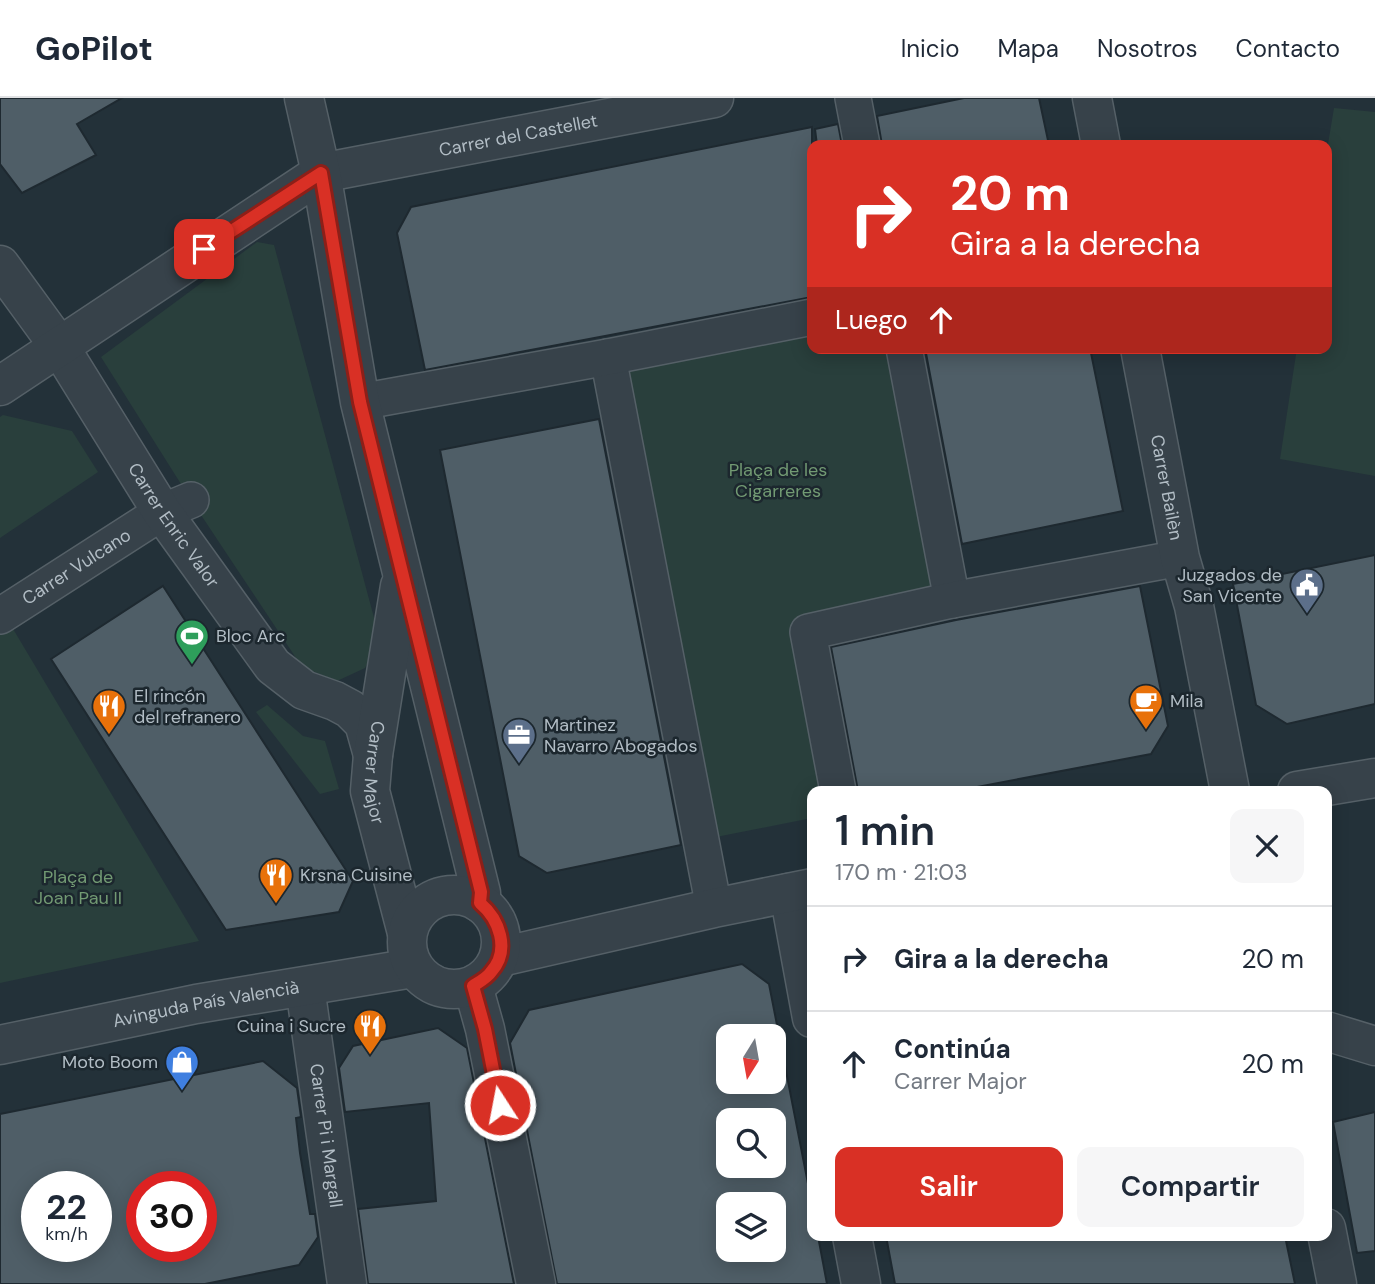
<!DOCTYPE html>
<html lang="es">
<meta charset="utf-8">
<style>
:root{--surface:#fff;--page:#f6f6f7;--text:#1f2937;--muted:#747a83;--line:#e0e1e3;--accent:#d93025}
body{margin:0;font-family:"DM Sans",sans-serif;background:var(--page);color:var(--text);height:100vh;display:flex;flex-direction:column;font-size:26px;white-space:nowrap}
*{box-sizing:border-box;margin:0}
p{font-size:23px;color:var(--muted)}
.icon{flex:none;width:38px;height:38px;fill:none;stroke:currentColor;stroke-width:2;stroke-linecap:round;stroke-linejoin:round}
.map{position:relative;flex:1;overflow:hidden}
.drawer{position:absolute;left:807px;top:688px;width:525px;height:455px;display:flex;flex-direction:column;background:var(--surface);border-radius:14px;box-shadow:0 4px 18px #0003}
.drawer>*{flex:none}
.hud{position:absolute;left:807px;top:42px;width:525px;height:214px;border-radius:14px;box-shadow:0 4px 18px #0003;background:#d93025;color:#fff;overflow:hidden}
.needle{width:46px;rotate:191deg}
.buttons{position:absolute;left:716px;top:926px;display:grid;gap:14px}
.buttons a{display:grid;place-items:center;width:70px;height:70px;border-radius:14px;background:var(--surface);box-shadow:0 4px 18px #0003;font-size:35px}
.speed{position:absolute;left:21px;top:1073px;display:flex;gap:14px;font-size:35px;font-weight:700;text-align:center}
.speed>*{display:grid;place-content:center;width:91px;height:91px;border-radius:50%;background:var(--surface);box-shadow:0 4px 18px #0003;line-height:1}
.speed small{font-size:18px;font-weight:400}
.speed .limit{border:10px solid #d22;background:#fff;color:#111}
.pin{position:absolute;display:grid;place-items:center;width:60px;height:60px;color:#fff;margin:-30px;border-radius:14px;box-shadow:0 4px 10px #0006}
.me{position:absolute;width:77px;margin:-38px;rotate:349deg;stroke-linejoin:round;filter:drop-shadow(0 0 5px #0008)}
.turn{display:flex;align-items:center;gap:24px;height:147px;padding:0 28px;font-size:32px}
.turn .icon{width:91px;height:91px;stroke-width:2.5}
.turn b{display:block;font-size:49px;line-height:60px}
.then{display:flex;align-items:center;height:66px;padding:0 28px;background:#0003;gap:14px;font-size:26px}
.round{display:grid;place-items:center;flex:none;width:74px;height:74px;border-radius:14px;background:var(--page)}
.summary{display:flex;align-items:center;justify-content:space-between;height:119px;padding:0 28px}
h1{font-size:42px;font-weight:600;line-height:52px}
.cta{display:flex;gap:14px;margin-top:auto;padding:14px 28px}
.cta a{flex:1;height:80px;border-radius:14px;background:var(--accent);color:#fff;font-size:28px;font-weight:600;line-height:80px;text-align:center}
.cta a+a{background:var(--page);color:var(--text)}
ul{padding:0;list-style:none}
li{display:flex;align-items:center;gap:21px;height:105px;padding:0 28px;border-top:2px solid var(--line)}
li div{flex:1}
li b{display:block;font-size:26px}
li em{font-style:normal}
header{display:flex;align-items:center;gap:42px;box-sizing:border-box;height:98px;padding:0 35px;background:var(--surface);border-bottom:2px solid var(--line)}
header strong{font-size:33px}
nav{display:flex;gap:38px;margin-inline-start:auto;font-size:24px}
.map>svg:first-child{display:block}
</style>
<header>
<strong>GoPilot</strong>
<nav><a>Inicio</a><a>Mapa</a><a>Nosotros</a><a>Contacto</a></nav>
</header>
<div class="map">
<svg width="1375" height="1186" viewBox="0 0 1375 1186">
<rect width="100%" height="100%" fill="#233139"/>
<!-- green -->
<g fill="#293f3c">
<polygon points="1334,10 1375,14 1375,378 1280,361 1297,250 1326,250 1326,58"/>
<polygon points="257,144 274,147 380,542 365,570 337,583 302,569 191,402 101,259"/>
<polygon points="812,230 812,250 891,250 936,493 804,522 836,693 812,693 812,720 711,740 618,268"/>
<polygon points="3,317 72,333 98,374 0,440 0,319"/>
<polygon points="0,509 199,843 0,885"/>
<polygon points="267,607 303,638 325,643 339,691 320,696 256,614"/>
</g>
<!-- building -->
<g fill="#4f5e67" stroke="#1e2930" stroke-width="2" fill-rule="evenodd">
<polygon points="0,0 122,0 77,26 96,57 22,95 0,66"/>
<polygon points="964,0 1039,0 1049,47 882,47 877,18"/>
<polygon points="838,26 842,47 817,47 815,31"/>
<polygon points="812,29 812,199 425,272 397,135 411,109"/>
<polygon points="925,250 1090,250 1123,413 962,446"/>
<polygon points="599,321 681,747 547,775 519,758 440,352"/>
<polygon points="1375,457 1375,606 1287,626 1256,607 1233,486"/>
<polygon points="163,488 353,783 339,814 226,832 51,561"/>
<polygon points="1140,488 1168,628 1151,656 956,693 858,693 831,549 956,522"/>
<path d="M742,866L769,886L812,1106V1138H818L827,1186H557L510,945L529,912ZM728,938H774V984H728ZM728,1022H774V1068H728ZM728,1106H774V1152H728Z"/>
<polygon points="438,930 467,950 514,1186 368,1186 358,1111 436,1103 429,1005 345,1014 339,970 353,948"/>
<path d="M263,963L297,990L301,1019L296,1020L300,1055L310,1116H315L318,1139L299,1167L205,1186H0V1016ZM37,1088H96V1148H37ZM142,1088H201V1148H142Z"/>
<polygon points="1375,1014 1375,1153 1357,1155 1333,1024"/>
<polygon points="886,1138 1285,1138 1295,1186 895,1186"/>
</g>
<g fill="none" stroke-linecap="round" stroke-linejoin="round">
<!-- pedestrian casing -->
<g stroke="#556067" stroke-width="38">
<g id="pedestrian">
<polyline points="853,0 862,47"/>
<polyline points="904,250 952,502"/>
<polyline points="608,259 714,810"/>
<polyline points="360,304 608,259 812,219"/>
<path id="s1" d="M0,518L162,414L191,402"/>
<polyline points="838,693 808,534 952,502 1180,460"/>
</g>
</g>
<!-- minor casing -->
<g stroke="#556067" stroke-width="41">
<g id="minor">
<polyline points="1092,0 1101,47"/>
<path id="s2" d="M0,167L59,248L162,414L273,568L304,592L335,603L350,611L364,625L373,657"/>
<path id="s3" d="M1140,250L1180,460L1194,508L1230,693"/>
<path id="s4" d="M0,288L321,75L714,0"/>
<polyline points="1297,693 1375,680"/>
<polyline points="789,795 812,920"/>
<polyline points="500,859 714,810 812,790"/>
<polyline points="473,888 485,931 536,1186"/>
<path id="s5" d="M305,889L347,1186"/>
<polyline points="1326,933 1375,948"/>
<path id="s6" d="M0,947L196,906L413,870"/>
<polyline points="1326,1130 1337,1186"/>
<polyline points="852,1138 861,1186"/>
</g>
</g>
<!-- tertiary casing -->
<g stroke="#556067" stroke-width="41">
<g id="tertiary">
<polyline points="304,0 321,75 360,304 481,795 480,805"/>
<path id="s7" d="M400,488L373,657L370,693L407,835"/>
<circle cx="454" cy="844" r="47"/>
</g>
</g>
<!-- pedestrian -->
<use href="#pedestrian" stroke="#37424a" stroke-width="35"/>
<!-- minor -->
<use href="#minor" stroke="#37424a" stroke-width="38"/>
<!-- tertiary -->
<use href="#tertiary" stroke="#37424a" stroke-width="38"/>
</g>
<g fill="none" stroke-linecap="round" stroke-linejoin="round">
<!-- route casing -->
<g stroke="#8d1f18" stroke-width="18">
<path id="route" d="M204,151L321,75L360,304L481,794L480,805C499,821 511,852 491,874C487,880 479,884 473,888L485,931L500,1007"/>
</g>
<!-- route -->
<use href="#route" stroke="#d93025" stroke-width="12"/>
</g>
<!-- icons -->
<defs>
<g id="civic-pin" transform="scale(1.75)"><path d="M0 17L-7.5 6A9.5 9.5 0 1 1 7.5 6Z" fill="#5c6f8a" stroke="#1c272e"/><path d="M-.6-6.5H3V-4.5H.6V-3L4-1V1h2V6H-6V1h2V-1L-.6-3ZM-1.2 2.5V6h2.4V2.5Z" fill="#fff"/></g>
<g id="stadium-pin" transform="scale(1.75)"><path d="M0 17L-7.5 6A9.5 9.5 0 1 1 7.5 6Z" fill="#2e9e5b" stroke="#1c272e"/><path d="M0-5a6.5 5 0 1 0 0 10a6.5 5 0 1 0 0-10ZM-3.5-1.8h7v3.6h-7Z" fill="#fff"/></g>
<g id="cafe-pin" transform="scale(1.75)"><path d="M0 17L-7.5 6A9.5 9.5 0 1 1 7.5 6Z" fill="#e8710a" stroke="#1c272e"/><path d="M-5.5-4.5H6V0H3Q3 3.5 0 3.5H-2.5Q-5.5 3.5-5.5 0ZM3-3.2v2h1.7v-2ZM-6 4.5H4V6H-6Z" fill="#fff"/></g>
<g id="restaurant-pin" transform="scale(1.75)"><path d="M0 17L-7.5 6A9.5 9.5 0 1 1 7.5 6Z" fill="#e8710a" stroke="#1c272e"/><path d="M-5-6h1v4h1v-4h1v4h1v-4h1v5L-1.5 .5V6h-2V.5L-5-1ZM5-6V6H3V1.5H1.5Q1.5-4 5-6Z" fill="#fff"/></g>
<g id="office-pin" transform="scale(1.75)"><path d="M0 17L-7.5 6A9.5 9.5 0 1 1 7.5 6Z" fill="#5c6f8a" stroke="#1c272e"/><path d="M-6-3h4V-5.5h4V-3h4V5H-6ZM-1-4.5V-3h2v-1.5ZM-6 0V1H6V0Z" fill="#fff"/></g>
<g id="shop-pin" transform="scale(1.75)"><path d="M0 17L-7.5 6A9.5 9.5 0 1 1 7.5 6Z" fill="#3f7fe0" stroke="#1c272e"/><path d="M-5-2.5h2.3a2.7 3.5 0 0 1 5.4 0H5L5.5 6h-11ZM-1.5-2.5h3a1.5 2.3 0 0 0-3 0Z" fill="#fff"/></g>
</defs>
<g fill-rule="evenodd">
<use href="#civic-pin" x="1307" y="487"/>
<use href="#stadium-pin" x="192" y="538"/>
<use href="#cafe-pin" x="1146" y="603"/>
<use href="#restaurant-pin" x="109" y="608"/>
<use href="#office-pin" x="519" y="637"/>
<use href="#restaurant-pin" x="276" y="777"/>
<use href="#restaurant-pin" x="370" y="928"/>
<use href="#shop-pin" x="182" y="964"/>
</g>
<g text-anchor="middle" stroke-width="5" stroke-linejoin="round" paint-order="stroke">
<!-- street labels -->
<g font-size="18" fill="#b2bdc5" stroke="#1c272e">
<text dy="6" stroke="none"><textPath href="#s4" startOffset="586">Carrer del Castellet</textPath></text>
<text dy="6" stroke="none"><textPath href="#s3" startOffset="142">Carrer Bailèn</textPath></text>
<text dy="6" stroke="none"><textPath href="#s2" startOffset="313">Carrer Enric Valor</textPath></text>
<text dy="6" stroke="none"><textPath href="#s1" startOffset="91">Carrer Vulcano</textPath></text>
<text dy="6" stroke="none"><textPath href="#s7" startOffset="189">Carrer Major</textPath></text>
<text dy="6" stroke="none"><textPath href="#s6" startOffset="210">Avinguda País Valencià</textPath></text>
<text dy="6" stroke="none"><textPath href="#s5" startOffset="150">Carrer Pi i Margall</textPath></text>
</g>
<!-- park labels -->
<g font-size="18" fill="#729a73" stroke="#1c272e">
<text x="778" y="378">Plaça de les<tspan x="778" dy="21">Cigarreres</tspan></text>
<text x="78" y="785">Plaça de<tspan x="78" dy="21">Joan Pau II</tspan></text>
</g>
<!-- poi labels -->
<g font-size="18" fill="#b2bdc5" stroke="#1c272e" text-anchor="start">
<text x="1282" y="483" text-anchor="end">Juzgados de<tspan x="1282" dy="21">San Vicente</tspan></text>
<text x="216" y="544">Bloc Arc</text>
<text x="134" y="604">El rincón<tspan x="134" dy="21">del refranero</tspan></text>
<text x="1170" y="609">Mila</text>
<text x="544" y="633">Martinez<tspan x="544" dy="21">Navarro Abogados</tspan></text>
<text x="300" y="783">Krsna Cuisine</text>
<text x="346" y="934" text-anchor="end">Cuina i Sucre</text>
<text x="158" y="970" text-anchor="end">Moto Boom</text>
</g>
</g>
</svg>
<div class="buttons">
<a><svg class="needle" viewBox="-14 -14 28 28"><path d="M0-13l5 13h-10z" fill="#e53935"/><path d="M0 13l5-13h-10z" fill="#747a83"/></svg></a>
<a><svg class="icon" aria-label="search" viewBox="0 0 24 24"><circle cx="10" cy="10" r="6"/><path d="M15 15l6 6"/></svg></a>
<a><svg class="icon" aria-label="layers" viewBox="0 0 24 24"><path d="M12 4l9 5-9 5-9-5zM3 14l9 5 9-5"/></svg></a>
</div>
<div class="speed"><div>22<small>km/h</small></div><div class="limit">30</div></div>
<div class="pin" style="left:204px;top:151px;background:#d93025"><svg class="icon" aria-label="arrive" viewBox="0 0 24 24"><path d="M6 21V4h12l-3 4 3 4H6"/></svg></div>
<svg class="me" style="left:500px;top:1007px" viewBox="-20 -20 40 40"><circle r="17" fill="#d93025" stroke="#fff" stroke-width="3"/><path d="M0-11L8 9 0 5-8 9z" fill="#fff"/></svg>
<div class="hud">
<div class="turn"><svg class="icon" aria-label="right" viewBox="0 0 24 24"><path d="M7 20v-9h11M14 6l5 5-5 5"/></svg><div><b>20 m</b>Gira a la derecha</div></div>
<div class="then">Luego<svg class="icon" aria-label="ahead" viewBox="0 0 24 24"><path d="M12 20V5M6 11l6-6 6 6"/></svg></div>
</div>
<section class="drawer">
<div class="summary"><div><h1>1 min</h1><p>170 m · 21:03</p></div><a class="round"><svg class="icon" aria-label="close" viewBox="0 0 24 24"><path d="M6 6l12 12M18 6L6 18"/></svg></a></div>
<ul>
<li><svg class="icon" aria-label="right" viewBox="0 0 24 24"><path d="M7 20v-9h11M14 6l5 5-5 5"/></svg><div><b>Gira a la derecha</b></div><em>20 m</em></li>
<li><svg class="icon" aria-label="ahead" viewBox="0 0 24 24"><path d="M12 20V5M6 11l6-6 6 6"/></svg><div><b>Continúa</b><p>Carrer Major</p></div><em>20 m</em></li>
</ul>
<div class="cta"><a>Salir</a><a>Compartir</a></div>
</section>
</div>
